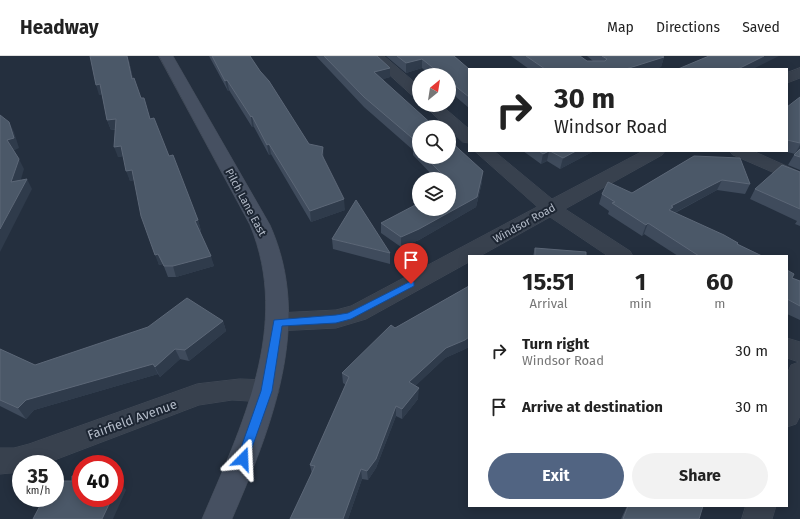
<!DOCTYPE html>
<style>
:root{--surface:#fff;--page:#f2f2f2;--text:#222;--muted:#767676;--line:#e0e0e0;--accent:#516482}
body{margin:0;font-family:"Fira Sans",sans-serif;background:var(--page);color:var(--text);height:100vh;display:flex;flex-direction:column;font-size:15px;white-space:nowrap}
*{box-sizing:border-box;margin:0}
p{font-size:13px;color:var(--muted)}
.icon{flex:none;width:22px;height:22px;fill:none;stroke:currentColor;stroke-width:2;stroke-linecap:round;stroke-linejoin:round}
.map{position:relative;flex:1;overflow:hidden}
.side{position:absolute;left:468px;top:199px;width:320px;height:252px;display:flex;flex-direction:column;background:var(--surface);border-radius:0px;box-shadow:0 2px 10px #0003}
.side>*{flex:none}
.banner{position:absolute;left:468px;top:12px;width:320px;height:84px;border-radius:0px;box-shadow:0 2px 10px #0003;background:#fff;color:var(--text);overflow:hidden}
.needle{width:26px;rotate:30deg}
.tools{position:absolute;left:412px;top:12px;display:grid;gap:8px}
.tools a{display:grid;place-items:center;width:44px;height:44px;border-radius:50%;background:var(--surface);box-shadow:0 2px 10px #0003;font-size:20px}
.speed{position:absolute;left:12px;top:399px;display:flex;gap:8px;font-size:20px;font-weight:700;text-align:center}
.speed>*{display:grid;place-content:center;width:52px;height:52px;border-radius:50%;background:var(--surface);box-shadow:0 2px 10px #0003;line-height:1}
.speed small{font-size:10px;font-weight:400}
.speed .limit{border:6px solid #d22;background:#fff;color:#111}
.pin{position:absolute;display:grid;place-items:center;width:34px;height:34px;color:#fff;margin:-41px -17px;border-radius:50% 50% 50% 0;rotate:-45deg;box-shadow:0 0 4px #0007}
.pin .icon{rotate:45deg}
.me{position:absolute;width:44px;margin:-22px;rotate:21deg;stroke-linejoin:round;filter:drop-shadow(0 0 3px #0008)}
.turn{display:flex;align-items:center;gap:14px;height:84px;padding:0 20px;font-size:18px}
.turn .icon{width:52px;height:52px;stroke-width:2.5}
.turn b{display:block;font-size:28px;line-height:34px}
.eta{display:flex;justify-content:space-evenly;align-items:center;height:68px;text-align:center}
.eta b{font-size:24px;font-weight:700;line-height:28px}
.button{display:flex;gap:8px;margin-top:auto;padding:8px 20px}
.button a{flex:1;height:46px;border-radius:24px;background:var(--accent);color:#fff;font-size:16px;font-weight:700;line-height:46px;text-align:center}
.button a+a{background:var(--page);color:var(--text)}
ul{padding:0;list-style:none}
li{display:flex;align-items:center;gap:12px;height:56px;padding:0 20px}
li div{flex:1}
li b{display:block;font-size:15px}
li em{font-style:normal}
header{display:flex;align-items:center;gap:24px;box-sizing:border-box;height:56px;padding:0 20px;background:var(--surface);border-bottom:1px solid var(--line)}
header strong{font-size:19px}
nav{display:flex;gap:22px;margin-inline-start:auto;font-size:14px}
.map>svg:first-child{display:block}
</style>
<header>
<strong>Headway</strong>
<nav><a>Map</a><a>Directions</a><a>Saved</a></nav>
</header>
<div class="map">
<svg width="800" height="463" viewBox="0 0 800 463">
<rect width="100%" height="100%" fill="#242f3e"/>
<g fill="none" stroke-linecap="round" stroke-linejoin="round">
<!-- street casing -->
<g stroke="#414a57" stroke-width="1">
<g id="street">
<polygon points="369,0 384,0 419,30 419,43 414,41"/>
<polygon points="800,12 800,22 787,27 787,17"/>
<polygon points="424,49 441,49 469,73 469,87 463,86"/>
<polygon points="475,95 494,95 552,143 643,95 665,95 662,99 565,153 630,195 633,200 608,200 550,161 480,200 469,200 469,206 366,263 336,272 277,275 269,272 265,266 269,260 277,257 336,254 351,250 537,151"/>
<polygon points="730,95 753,95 800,116 800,128 733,99"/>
<polygon points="787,282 800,286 800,360 796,368 787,371 787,318 791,309 799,306 787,302"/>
<polygon points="240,323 266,324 275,327 279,335 275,343 266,346 232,344 199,349 44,408 21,408 21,416 0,418 0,392 14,392 29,388 197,328"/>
<polygon points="746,450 776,450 772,463 742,463"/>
</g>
</g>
<!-- secondary casing -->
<g stroke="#414a57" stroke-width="1">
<path id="secondary" d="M159,0H173L270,169C314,267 271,372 232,463H202C241,371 292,270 250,169Z"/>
</g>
<!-- street -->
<use href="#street" fill="#38414e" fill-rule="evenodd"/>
<!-- secondary -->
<use href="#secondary" fill="#465061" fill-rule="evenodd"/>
</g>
<!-- wall -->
<g fill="#3f4b5c">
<polygon points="209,0 250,0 309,88 324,102 324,104 345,154 311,166 271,98 269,99 254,71 252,71 229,34 228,35"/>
<polygon points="316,0 377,0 390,12 390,21 383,23 419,71 419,101 449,101 482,126 476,151 419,184 401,191 381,177 381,167 449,153 449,123 436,123 413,99 413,94 364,51"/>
<polygon points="386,0 454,0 469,13 469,52 449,35 449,19 430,19 422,12 406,17"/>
<polygon points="511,0 580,0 587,5 593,5 587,0 662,0 664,1 661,11 653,13 529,13"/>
<polygon points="129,5 133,23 141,42 150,63 169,100 198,164 201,175 200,175 214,210 176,221 168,221 163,208 159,209 134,124 130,125 123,100 118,101 115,74 111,74 107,64 102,38 99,39"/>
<polygon points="800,41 800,114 788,109 794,99 795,98 784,95 787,95 787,51"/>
<polygon points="523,95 594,95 560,113 547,105 541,108"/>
<polygon points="694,100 750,128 745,138 717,134 675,157 762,200 678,200 644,178 642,180 608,158 609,155 599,148 602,138 632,137"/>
<polygon points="800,116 800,170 795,168 797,165 750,143 755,133"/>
<polygon points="332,183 390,197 390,208 333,193"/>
<polygon points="535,192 535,200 533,200"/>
<polygon points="787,214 792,222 800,225 800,264 787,258"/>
<polygon points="469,230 469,291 463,294 445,302 415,330 418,343 402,363 396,360 376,412 368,424 362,423 348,463 290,463 312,418 310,409 346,329 343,327 342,317 395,272"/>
<polygon points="223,265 226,275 189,305 180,303 160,321 158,318 34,354 26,363 0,350 0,293 35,309"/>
<polygon points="627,450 703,450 699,463 621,463"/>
</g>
<!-- shaded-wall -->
<g fill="#2f3b4b">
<polygon points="127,0 129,5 135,33 132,23"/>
<polygon points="764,0 779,0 753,13 738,13"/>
<polygon points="664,1 661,11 653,13 626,13"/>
<polygon points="422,3 422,12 406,17 406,7"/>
<polygon points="390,12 390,21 375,26 374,16"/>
<polygon points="227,24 229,34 228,35 225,25"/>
<polygon points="100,28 103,38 99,39 96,29"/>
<polygon points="252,60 254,71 252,71 251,61"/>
<polygon points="116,63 120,73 111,74 107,64"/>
<polygon points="9,66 14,76 19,92 13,95 7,84"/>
<polygon points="269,88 271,98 269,99 267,89"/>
<polygon points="800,89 800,93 795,98"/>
<polygon points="121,90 124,100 118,101 114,91"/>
<polygon points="323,91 324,102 323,110 322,99"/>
<polygon points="549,95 547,105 541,108 543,98"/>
<polygon points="576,95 594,95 560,113 563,102"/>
<polygon points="19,103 24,113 17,137 11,126"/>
<polygon points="132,114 135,124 130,125 126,115"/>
<polygon points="483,115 482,126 476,151 419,184 401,191 401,181"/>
<polygon points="27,123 32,133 0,196 0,173"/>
<polygon points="722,124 717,134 670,159 665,164 671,150"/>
<polygon points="344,143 345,154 311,166 310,155"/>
<polygon points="198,164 201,175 199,176 195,165"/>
<polygon points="648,167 644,178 642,180 646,169"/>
<polygon points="158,198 163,208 159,209 155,199"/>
<polygon points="211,200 214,210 176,221 173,210"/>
<polygon points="223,265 226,275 189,305 185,294"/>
<polygon points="469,281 469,291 463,294 445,302 409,336 409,326 446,292"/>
<polygon points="175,293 180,303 160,321 155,311"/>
<polygon points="153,308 158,318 34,354 26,363 18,352 26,344"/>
<polygon points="419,332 418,343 402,363 402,353"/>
<polygon points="396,350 396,360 376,412 368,424 367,415"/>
<polygon points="361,413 362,423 348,463 343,463"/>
<polygon points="120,425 126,434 113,463 102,463 112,442 115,442 115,435"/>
</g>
<!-- building -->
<g fill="#4b5868" stroke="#5c6777">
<polygon points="90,0 127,0 132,23 134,22 141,42 144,42 150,63 154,62 169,100 173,99 198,164 195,165 211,200 173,210 164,210 158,198 155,199 141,160 132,114 126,115 121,90 114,91 116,63 107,64 100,28 96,29"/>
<polygon points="212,0 250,0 260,15 269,25 309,88 323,91 322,99 344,143 310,155 269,88 267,89 252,60 251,61 227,24 225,25"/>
<polygon points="324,0 377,0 390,12 374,16 435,71 419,71 419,95 413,89 418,87 364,41"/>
<polygon points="397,0 454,0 469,13 469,41 449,25 449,19 442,19 422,3 406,7"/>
<polygon points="526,0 580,0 587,5 605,5 607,3 602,0 662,0 664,1 626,13 545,13"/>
<polygon points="709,0 764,0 738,13 678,13"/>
<polygon points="800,41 800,87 787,84 787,51"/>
<polygon points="0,59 9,66 14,82 7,84 19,103 11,126 27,123 0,173"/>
<polygon points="449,84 483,115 477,141 419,173 401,181 381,167 419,147 419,153 449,153 449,123 447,123 425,101 449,101"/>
<polygon points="800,93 800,101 794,99"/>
<polygon points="539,95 549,95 543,98"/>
<polygon points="550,95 576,95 563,102"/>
<polygon points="694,100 740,102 750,128 722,124 671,150 673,151 669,154 724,179 738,187 737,188 762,200 699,200 648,167 646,169 612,147 615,146 602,138 608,126 632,137"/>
<polygon points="782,109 800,116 800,153 755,133"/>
<polygon points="356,144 390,197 332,183"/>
<polygon points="535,192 586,196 586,200 535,200"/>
<polygon points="787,214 794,218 792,222 800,225 800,250 787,243"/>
<polygon points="469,230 469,281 465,284 446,292 409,326 419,332 402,353 396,350 376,403 367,415 361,413 343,463 290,463 315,410 310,409 349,321 342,317 391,269 395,272"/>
<polygon points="187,242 223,265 185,294 175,293 155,311 153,308 26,344 18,352 0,344 0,293 35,309 148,271"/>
<polygon points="72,420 81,421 81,442 112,442 102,463 33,463 44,442 55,442 55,425 72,425"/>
<polygon points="115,424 120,425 115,435"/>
<polygon points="628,450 703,450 699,463 623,463"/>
</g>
<!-- route -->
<polygon fill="#1a73e8" stroke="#114b97" points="411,225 414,226 414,230 351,263 336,267 282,270 272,335 247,406 243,408 239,406 237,403 261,335 274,264 336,259 348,257"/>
<g text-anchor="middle" stroke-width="4" stroke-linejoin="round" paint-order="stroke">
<!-- street labels -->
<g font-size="11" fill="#b4bcc9" stroke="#1d2633">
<text transform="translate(246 146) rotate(62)" y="4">Pilch Lane East</text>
<text transform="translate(524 167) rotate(-29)" y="4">Windsor Road</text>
</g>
<!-- near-street labels -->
<g font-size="13" fill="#b4bcc9" stroke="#1d2633">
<text transform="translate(132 363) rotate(-20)" y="5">Fairfield Avenue</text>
</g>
</g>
</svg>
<div class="tools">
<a><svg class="needle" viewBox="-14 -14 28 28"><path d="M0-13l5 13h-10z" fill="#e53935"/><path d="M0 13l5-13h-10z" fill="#767676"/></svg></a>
<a><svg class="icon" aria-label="search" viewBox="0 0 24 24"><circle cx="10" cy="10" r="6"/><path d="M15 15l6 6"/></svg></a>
<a><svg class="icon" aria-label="layers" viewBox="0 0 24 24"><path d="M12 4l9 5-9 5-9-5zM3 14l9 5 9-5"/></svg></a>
</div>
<div class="speed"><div>35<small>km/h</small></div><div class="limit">40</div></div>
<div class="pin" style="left:411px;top:228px;background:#d93025"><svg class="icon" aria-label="arrive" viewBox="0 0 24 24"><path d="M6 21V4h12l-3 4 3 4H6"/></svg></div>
<svg class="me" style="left:243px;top:403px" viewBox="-20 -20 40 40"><path d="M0-17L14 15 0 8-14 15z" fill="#1a73e8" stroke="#fff" stroke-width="4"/></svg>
<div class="banner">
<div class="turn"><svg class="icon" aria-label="right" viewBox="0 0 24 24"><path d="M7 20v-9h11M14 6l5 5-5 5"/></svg><div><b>30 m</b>Windsor Road</div></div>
</div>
<section class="side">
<div class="eta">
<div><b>15:51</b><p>Arrival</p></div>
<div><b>1</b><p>min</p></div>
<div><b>60</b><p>m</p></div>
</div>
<ul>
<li><svg class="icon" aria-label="right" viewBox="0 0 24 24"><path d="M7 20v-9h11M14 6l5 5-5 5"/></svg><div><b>Turn right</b><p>Windsor Road</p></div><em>30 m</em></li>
<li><svg class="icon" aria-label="arrive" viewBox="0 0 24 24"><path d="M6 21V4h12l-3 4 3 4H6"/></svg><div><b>Arrive at destination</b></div><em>30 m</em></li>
</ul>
<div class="button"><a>Exit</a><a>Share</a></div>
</section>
</div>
